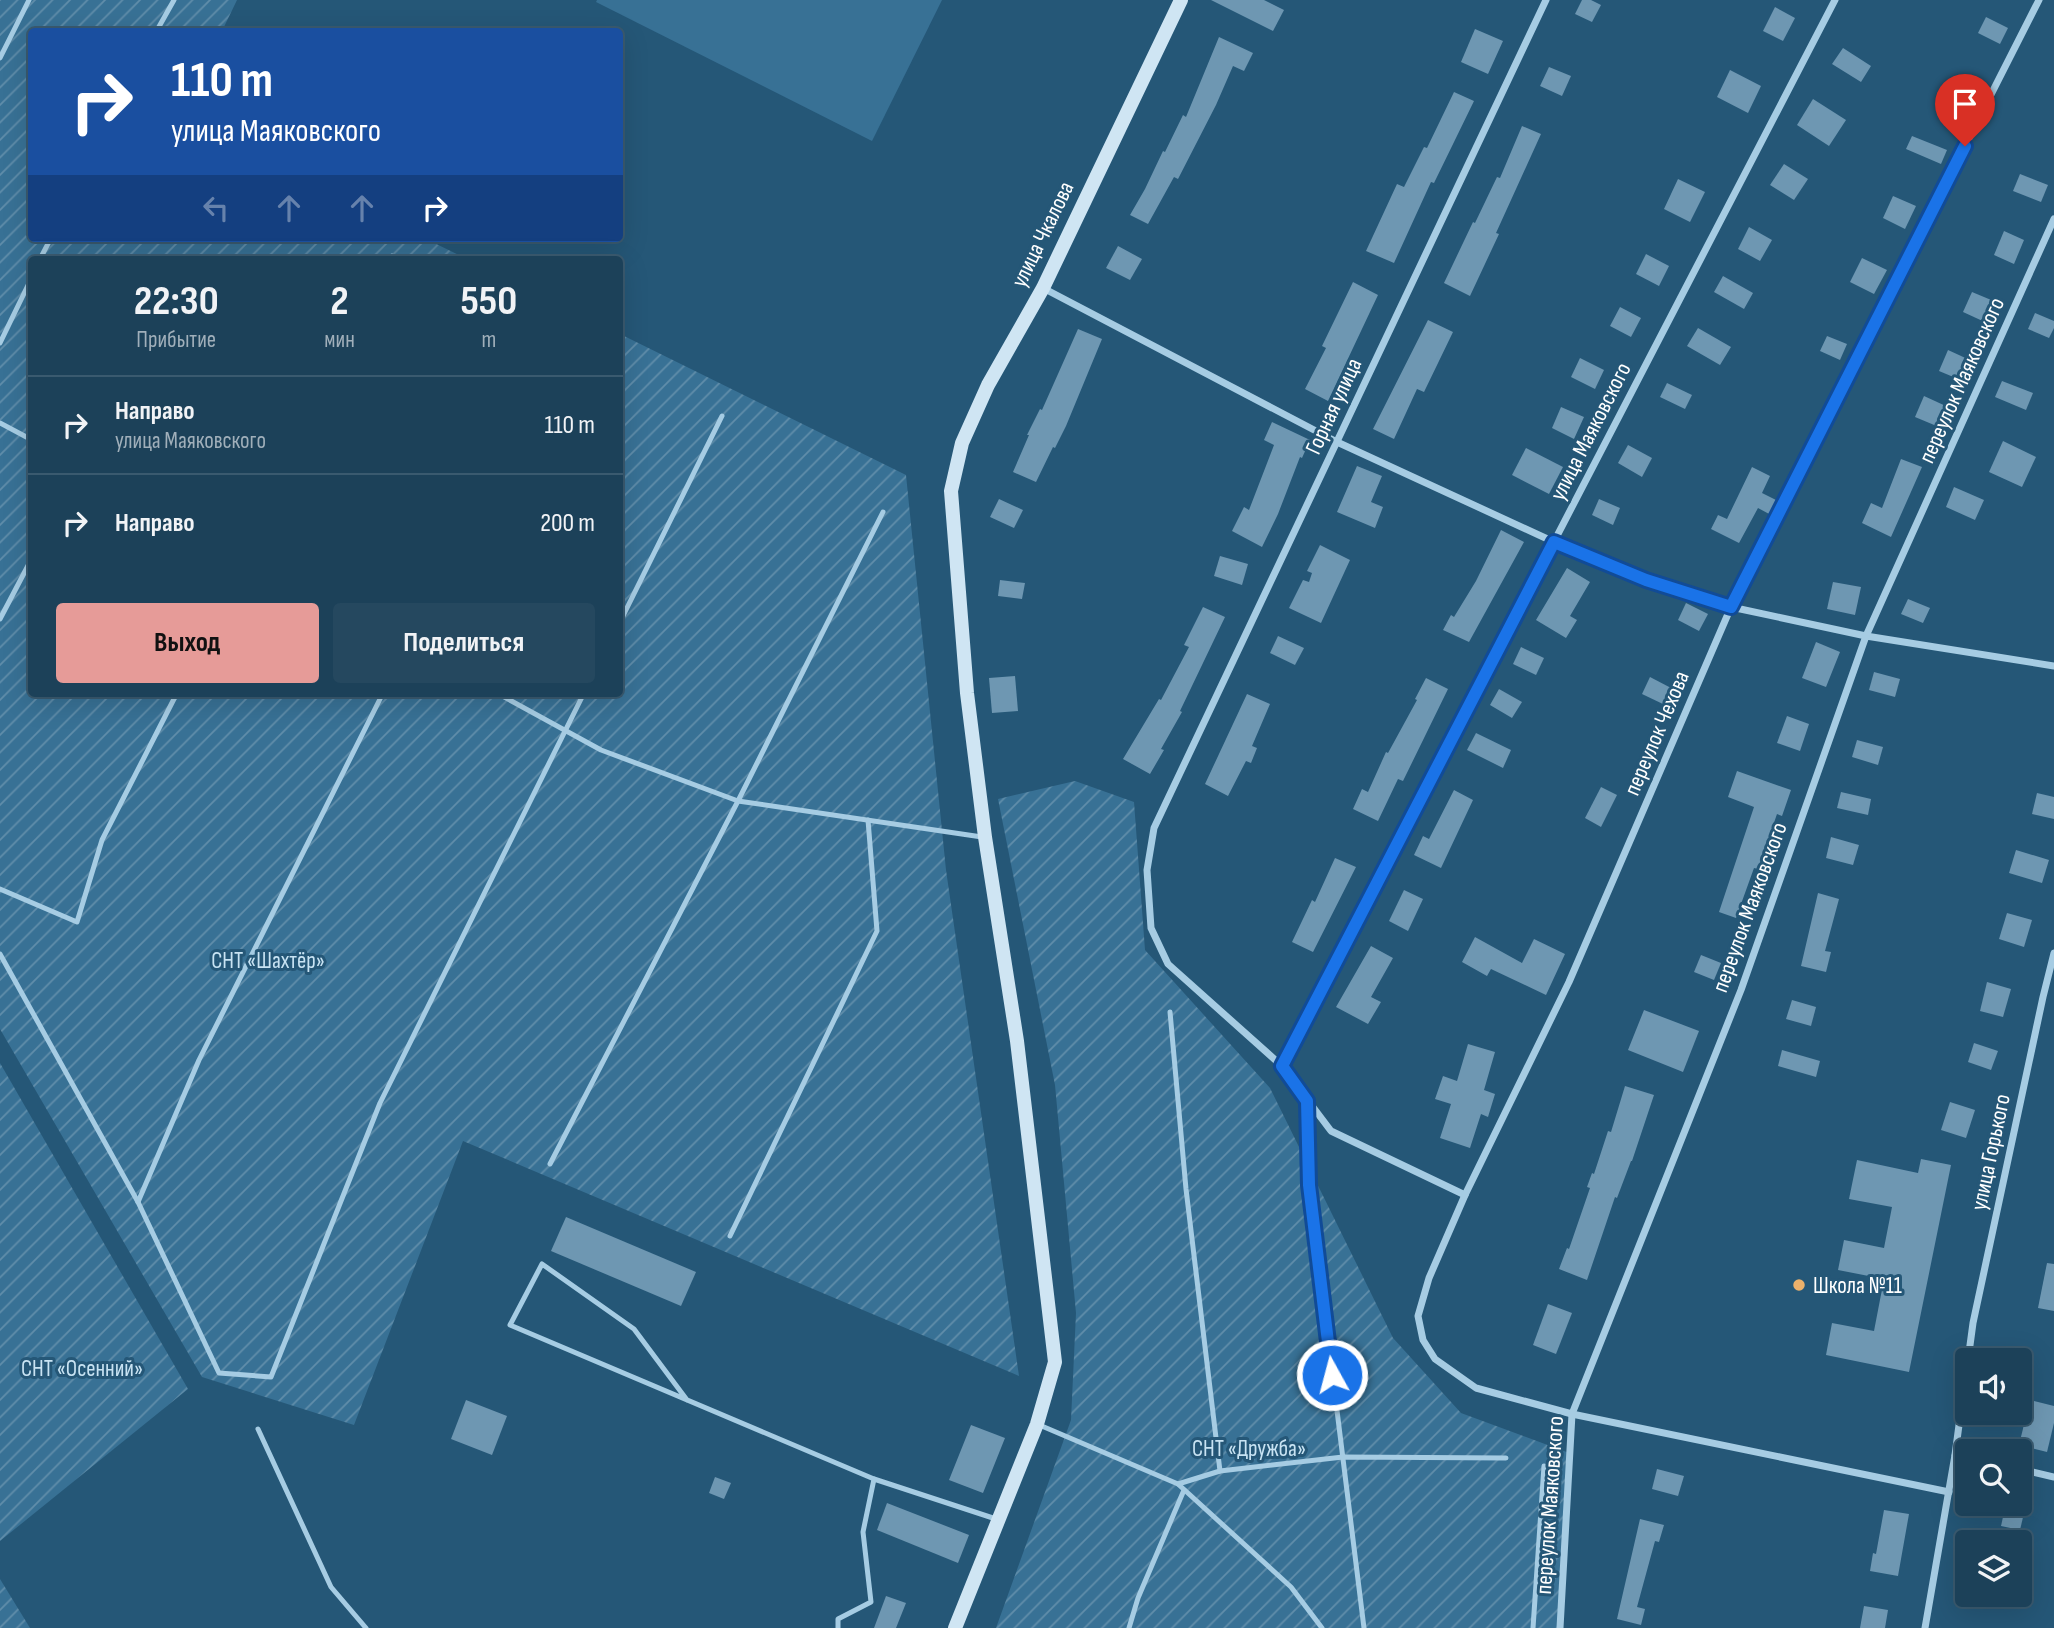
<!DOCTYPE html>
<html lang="ru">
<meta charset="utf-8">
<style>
:root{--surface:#1c4159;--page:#25485f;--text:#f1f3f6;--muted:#a0afba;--line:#3a5a6f;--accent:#e69b98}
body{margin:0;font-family:"Sofia Sans Condensed",sans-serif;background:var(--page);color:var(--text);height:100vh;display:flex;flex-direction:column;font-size:26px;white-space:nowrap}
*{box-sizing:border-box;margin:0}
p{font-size:23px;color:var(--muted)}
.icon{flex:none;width:38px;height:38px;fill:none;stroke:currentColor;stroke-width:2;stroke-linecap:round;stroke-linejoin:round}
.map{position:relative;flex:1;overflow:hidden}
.drawer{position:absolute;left:28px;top:256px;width:595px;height:441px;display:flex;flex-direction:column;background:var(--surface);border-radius:7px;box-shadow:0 7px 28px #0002,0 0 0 2px var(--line)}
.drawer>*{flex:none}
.guide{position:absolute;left:28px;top:28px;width:595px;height:214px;border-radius:7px;box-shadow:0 7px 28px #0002,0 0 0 2px var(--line);background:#1a4fa0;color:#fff;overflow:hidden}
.buttons{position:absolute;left:1955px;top:1348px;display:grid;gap:14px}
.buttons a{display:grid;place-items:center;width:77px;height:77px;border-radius:7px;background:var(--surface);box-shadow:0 7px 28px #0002,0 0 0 2px var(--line);font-size:35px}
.pin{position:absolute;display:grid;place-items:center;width:60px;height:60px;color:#fff;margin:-72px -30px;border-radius:50% 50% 50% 0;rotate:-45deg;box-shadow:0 0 7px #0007}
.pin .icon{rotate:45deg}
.me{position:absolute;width:77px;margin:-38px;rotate:353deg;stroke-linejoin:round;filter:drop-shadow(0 0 5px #0008)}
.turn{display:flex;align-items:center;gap:24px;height:147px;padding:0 28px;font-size:32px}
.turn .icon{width:91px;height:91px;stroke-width:2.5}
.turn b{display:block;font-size:49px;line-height:60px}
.lanes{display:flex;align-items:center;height:66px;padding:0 28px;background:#0003;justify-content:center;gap:35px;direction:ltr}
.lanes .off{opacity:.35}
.eta{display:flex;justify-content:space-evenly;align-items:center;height:119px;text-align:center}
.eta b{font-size:42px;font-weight:700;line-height:49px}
.primary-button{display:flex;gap:14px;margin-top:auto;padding:14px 28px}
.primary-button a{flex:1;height:80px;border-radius:7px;background:var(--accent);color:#111;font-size:28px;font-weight:700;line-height:80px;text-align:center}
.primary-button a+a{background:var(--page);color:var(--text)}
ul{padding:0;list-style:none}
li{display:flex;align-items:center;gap:21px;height:98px;padding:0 28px;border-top:2px solid var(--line)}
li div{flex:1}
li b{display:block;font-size:26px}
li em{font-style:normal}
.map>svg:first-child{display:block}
</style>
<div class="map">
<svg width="2054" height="1628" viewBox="0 0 2054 1628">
<defs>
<pattern id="garden-furrows" width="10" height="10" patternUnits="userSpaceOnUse" patternTransform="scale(1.75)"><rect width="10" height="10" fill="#387195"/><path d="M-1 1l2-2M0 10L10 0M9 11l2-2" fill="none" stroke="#608daa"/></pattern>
</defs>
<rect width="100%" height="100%" fill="#255777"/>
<!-- green -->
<polygon fill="#387195" points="597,0 942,0 872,141 596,2"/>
<!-- garden -->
<g fill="url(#garden-furrows)">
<polygon points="0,0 237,0 222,31 32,32 32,238 424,238 467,259 32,259 32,693 620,693 620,334 906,475 946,870 1019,1376 463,1141 354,1425 202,1377 0,1029"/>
<polygon points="1075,781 1134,802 1145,950 1270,1088 1393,1338 1461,1413 1572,1454 1560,1628 996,1628 1071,1420 1076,1313 1055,1085 998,799"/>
<polygon points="0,1063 188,1389 0,1541"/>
<polygon points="0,1579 30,1628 0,1628"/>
</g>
<!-- building -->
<g fill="#6e97b2">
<polygon points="1211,0 1264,0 1284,10 1273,31"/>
<polygon points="1582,0 1591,0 1601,5 1592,22 1575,14"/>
<polygon points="1775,7 1795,18 1783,41 1763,31"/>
<polygon points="1986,17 2008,28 2000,44 1978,33"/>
<polygon points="1475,29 1503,41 1488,74 1461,62"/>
<polygon points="1219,37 1253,53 1244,71 1233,66 1216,105 1178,179 1174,177 1148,224 1130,215 1145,189 1163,151 1165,152 1183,115 1186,117"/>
<polygon points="1843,48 1871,66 1861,82 1832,64"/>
<polygon points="1549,67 1571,76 1562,96 1540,86"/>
<polygon points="1730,70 1761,86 1748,113 1717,97"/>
<polygon points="1454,92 1474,101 1434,183 1431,182 1394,263 1366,251 1397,184 1404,187 1424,147 1427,148"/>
<polygon points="1813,99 1846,120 1829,146 1797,125"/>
<polygon points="1522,126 1541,134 1496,233 1499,234 1470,296 1444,283 1473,222 1475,223 1497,177 1500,178"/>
<polygon points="1912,136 1947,150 1941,164 1906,149"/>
<polygon points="1784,164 1808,179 1794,200 1770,185"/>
<polygon points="2020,174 2048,185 2041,202 2013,191"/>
<polygon points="1678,179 1705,192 1690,222 1664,209"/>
<polygon points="1893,196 1916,206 1905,229 1883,218"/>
<polygon points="1749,227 1772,240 1760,261 1738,249"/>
<polygon points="2004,231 2024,240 2014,264 1994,255"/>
<polygon points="1118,246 1142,259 1130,280 1106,268"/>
<polygon points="1646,254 1669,266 1659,286 1636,274"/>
<polygon points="1862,258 1887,270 1874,294 1850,282"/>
<polygon points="1723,276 1753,293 1744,309 1714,292"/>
<polygon points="1353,282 1378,295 1328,401 1305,389 1326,348 1322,346"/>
<polygon points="1972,292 1996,302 1987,323 1963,312"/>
<polygon points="1620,307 1641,318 1631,337 1610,326"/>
<polygon points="2035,313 2054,321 2054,328 2049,338 2028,329"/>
<polygon points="1428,320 1453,332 1424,392 1417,389 1394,439 1373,429"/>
<polygon points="1698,328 1731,347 1720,365 1687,346"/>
<polygon points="1078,329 1102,339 1066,426 1055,448 1053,447 1036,482 1013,472 1029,435 1027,435 1040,409 1042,410"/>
<polygon points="1827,336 1847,344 1840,360 1820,351"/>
<polygon points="1948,350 1972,361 1963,381 1939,371"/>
<polygon points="1580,358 1604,370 1595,389 1571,377"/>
<polygon points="2002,381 2033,393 2026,410 1995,397"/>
<polygon points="1667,383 1692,395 1685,409 1660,397"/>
<polygon points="1924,396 1948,407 1939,427 1915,417"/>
<polygon points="1561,407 1584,417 1574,439 1552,428"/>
<polygon points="1272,422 1310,440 1302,458 1300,457 1278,514 1262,547 1232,531 1244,507 1249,510 1274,445 1264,440"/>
<polygon points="2003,441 2036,457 2022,487 1989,472"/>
<polygon points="1628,445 1652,458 1642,477 1618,463"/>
<polygon points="1526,448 1563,467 1549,494 1512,475"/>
<polygon points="1901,459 1922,467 1891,537 1862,523 1871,503 1882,508"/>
<polygon points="1357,466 1382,476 1371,502 1383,507 1375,528 1337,512"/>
<polygon points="1752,467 1770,476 1762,493 1778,501 1771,515 1758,508 1739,543 1711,529 1718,515 1727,519"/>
<polygon points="1954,487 1984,500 1975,520 1946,507"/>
<polygon points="999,499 1023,510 1014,528 990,517"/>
<polygon points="1599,499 1620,508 1613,525 1592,515"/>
<polygon points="1501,530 1524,542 1469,642 1443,630 1451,615 1454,617 1476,581"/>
<polygon points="1320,545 1350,560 1321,623 1289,608 1303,580 1309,582 1312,573 1307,571"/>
<polygon points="1220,556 1248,564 1242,585 1214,576"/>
<polygon points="1567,568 1590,582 1570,616 1577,620 1566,638 1536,620"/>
<polygon points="1000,580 1025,583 1022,599 998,596"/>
<polygon points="1833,582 1861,587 1855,615 1827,609"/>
<polygon points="1908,599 1930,608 1923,623 1901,614"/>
<polygon points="1686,603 1708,614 1699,631 1678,620"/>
<polygon points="1203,607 1225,617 1180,711 1182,712 1161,749 1164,750 1150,774 1123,759 1159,699 1161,700 1189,647 1184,645"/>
<polygon points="1278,636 1304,648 1295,665 1270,653"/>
<polygon points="1816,642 1840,652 1826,687 1802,678"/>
<polygon points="1521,647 1544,658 1536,675 1513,664"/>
<polygon points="1874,672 1900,679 1895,697 1869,690"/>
<polygon points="1015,676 1018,711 992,713 989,678"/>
<polygon points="1650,677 1673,689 1665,705 1642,694"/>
<polygon points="1426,678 1448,689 1403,781 1398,779 1378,821 1353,809 1362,789 1368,792 1386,752 1388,753 1417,700 1415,699"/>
<polygon points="1499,689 1522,702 1512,718 1490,705"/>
<polygon points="1247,694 1270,704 1252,746 1257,748 1251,763 1246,761 1228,796 1205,784"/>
<polygon points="1787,716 1809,724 1800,751 1777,743"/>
<polygon points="1476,733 1511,750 1503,768 1467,750"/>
<polygon points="1857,740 1883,747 1878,765 1852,757"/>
<polygon points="1737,771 1791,790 1782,816 1777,814 1758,869 1754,868 1736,918 1719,912 1754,807 1728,797"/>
<polygon points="1601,787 1617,795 1601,827 1585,818"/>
<polygon points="1454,790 1473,800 1441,868 1414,855 1423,836 1429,839"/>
<polygon points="1841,792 1871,799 1868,815 1837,808"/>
<polygon points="2037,793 2054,797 2054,819 2032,814"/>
<polygon points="1831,837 1859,845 1853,865 1826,858"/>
<polygon points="2016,850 2049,860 2042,883 2009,873"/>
<polygon points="1335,858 1356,867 1313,952 1292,942 1312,900 1315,902"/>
<polygon points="1404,890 1423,899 1408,931 1389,921"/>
<polygon points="1818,893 1839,899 1825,951 1831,952 1826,972 1801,966"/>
<polygon points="2007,913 2032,920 2024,947 1999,939"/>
<polygon points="1475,937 1522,963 1534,939 1565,954 1546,995 1491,969 1487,976 1462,962"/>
<polygon points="1371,946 1393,958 1371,997 1381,1002 1368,1024 1336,1007"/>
<polygon points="1701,955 1721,963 1714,980 1694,972"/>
<polygon points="1987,982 2011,989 2003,1017 1980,1011"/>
<polygon points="1792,1000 1816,1007 1811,1026 1786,1019"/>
<polygon points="1644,1010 1699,1031 1683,1072 1628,1050"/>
<polygon points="1974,1043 1998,1051 1991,1070 1968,1062"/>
<polygon points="1468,1044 1495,1052 1484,1090 1495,1094 1488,1117 1481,1114 1470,1148 1440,1138 1451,1104 1435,1099 1443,1076 1457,1081"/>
<polygon points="1782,1050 1820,1061 1816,1077 1778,1066"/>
<polygon points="1625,1086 1654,1095 1632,1161 1631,1161 1617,1198 1615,1197 1587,1280 1559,1269 1567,1248 1569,1249 1590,1188 1587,1187 1592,1173 1594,1174 1608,1131 1611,1132"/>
<polygon points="1950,1102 1975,1110 1966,1138 1941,1130"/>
<polygon points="1921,1159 1951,1165 1909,1372 1826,1355 1832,1323 1874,1331 1884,1279 1838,1270 1844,1240 1884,1248 1892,1207 1849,1199 1857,1160 1918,1173"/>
<polygon points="566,1217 696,1272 681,1306 551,1251"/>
<polygon points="2047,1263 2054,1264 2054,1311 2038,1308"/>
<polygon points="1548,1304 1572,1313 1556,1354 1533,1345"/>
<polygon points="466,1400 507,1416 492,1455 451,1439"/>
<polygon points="2030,1400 2054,1406 2054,1423 2047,1452 2019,1445"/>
<polygon points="971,1425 1005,1438 983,1493 949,1480"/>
<polygon points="1657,1469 1684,1476 1678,1496 1652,1489"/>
<polygon points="715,1477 731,1483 724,1499 709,1493"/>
<polygon points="887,1503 969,1535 958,1563 877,1530"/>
<polygon points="2005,1508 2024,1513 2020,1530 2001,1526"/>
<polygon points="1884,1510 1909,1514 1898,1576 1870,1571 1873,1553 1876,1554"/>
<polygon points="1640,1519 1664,1525 1659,1542 1655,1541 1637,1607 1645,1609 1641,1625 1617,1619"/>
<polygon points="886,1596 906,1603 896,1628 874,1628"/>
<polygon points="1864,1606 1888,1610 1885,1628 1860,1628"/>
</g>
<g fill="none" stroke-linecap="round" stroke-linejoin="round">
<!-- lane -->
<g stroke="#a6cce3" stroke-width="5">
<polyline points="156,32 174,0"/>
<polyline points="0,58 29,0"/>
<polyline points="40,259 51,238"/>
<polyline points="391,259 392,256"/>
<polyline points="0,343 32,277"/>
<polyline points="0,423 32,440"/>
<polyline points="0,619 32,558"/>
<polyline points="620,622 722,416"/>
<polyline points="497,693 601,750 738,801 982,837"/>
<polyline points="0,889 77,922 102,840 177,693"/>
<polyline points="0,954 138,1202 219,1373 271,1377 380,1103 584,693"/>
<polyline points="1170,1012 1186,1189 1220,1471"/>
<polyline points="1307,1101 1309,1185 1364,1628"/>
<polyline points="550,1164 738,801 883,512"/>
<polyline points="138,1202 199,1060 383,693"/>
<polyline points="730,1236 877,931 868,820"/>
<polyline points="687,1400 634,1329 542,1264 510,1325 874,1479"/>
<polyline points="1037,1424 1178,1484 1291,1587 1322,1628"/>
<polyline points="258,1429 331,1587 366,1628"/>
<polyline points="1178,1484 1220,1471 1343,1457 1506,1458"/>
<polyline points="838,1628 838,1619 871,1602 863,1532 874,1479 996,1519"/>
<polyline points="1129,1628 1138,1598 1184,1490"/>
<polyline points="1533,1628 1544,1466"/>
</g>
<!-- street -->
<g stroke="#a6cce3" stroke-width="7">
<polyline points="1043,288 1337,442 1554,542 1646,580 1731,607 1866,636 2054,666"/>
<polyline points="1282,1066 1835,0"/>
<polyline points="1465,1195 1331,1131 1282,1066 1168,964 1151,928 1147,870 1154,828 1546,0"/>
<polyline points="1968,1360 1973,1323 2043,997 2054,953"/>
<polyline points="1955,1455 1967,1458"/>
<polyline points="2020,1469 2054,1477"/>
<polyline points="1949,1492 1572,1414 1476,1388 1435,1359 1423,1340 1418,1316 1429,1278 1465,1195 1569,982 1731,607 2039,0"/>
<polyline points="1560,1628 1572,1414 1741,990 1866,636 2054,219"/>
<polyline points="1925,1628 1955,1455 1967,1365"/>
</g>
<!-- secondary -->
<polyline stroke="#cfe5f3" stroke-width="14" points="955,1628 1037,1424 1055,1362 1017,1041 985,837 967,693 951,491 962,443 988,385 1043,288 1181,0"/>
</g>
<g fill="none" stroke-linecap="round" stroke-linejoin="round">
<!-- route casing -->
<g stroke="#114b97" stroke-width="18">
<polyline id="route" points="1332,1375 1309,1185 1307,1101 1282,1066 1554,542 1646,580 1731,607 1965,146"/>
</g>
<!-- route -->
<use href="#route" stroke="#1a73e8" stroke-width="12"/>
</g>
<!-- markers -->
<circle fill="#ecb16b" stroke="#255777" stroke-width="2.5" cx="1799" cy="1285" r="7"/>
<g text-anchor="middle" stroke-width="6" stroke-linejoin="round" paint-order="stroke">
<!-- street labels -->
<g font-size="23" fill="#fff" stroke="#255777">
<text transform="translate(1042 234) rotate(-64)" y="8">улица Чкалова</text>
<text transform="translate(1961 380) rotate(-66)" y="8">переулок Маяковского</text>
<text transform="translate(1333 406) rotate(-65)" y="8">Горная улица</text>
<text transform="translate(1590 431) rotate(-63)" y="8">улица Маяковского</text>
<text transform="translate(1656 733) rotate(-67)" y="8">переулок Чехова</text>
<text transform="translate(1749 907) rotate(-70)" y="8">переулок Маяковского</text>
<text transform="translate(1990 1152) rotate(-78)" y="8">улица Горького</text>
<text transform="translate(1549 1505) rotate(-86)" y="8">переулок Маяковского</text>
</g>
<!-- park labels -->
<g font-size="23" fill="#c8e3f3" stroke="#255777">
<text x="268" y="968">СНТ «Шахтёр»</text>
<text x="82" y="1376">СНТ «Осенний»</text>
<text x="1249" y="1456">СНТ «Дружба»</text>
</g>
<!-- poi labels -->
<g font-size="23" fill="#fff" stroke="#255777" text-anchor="start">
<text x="1813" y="1293">Школа №11</text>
</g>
</g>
</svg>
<div class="buttons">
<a><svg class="icon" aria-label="sound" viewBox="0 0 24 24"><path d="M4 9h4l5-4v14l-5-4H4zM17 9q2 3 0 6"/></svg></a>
<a><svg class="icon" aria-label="search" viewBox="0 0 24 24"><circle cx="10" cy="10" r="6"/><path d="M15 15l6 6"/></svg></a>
<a><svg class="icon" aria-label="layers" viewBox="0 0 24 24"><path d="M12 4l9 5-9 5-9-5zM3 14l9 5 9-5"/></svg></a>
</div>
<div class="pin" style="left:1965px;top:146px;background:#d93025"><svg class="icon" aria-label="arrive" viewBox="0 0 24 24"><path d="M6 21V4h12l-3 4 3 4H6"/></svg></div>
<svg class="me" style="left:1332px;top:1375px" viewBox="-20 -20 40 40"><circle r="17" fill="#1a73e8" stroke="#fff" stroke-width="3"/><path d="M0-11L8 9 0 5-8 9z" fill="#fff"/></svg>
<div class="guide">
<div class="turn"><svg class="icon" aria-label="right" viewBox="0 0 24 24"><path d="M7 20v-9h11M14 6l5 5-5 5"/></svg><div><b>110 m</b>улица Маяковского</div></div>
<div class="lanes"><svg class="icon off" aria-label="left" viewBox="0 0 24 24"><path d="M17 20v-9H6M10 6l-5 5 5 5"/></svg><svg class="icon off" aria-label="ahead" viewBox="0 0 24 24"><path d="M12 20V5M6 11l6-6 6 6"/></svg><svg class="icon off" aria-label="ahead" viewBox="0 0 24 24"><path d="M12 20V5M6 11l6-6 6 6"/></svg><svg class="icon" aria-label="right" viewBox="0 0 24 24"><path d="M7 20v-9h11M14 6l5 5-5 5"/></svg></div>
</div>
<section class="drawer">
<div class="eta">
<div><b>22:30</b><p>Прибытие</p></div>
<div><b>2</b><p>мин</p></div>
<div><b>550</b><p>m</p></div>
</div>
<ul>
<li><svg class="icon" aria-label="right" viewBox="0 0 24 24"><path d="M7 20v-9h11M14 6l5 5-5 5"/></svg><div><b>Направо</b><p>улица Маяковского</p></div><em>110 m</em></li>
<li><svg class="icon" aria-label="right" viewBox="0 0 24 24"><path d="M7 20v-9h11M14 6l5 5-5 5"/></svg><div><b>Направо</b></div><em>200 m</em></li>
</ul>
<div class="primary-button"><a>Выход</a><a>Поделиться</a></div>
</section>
</div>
